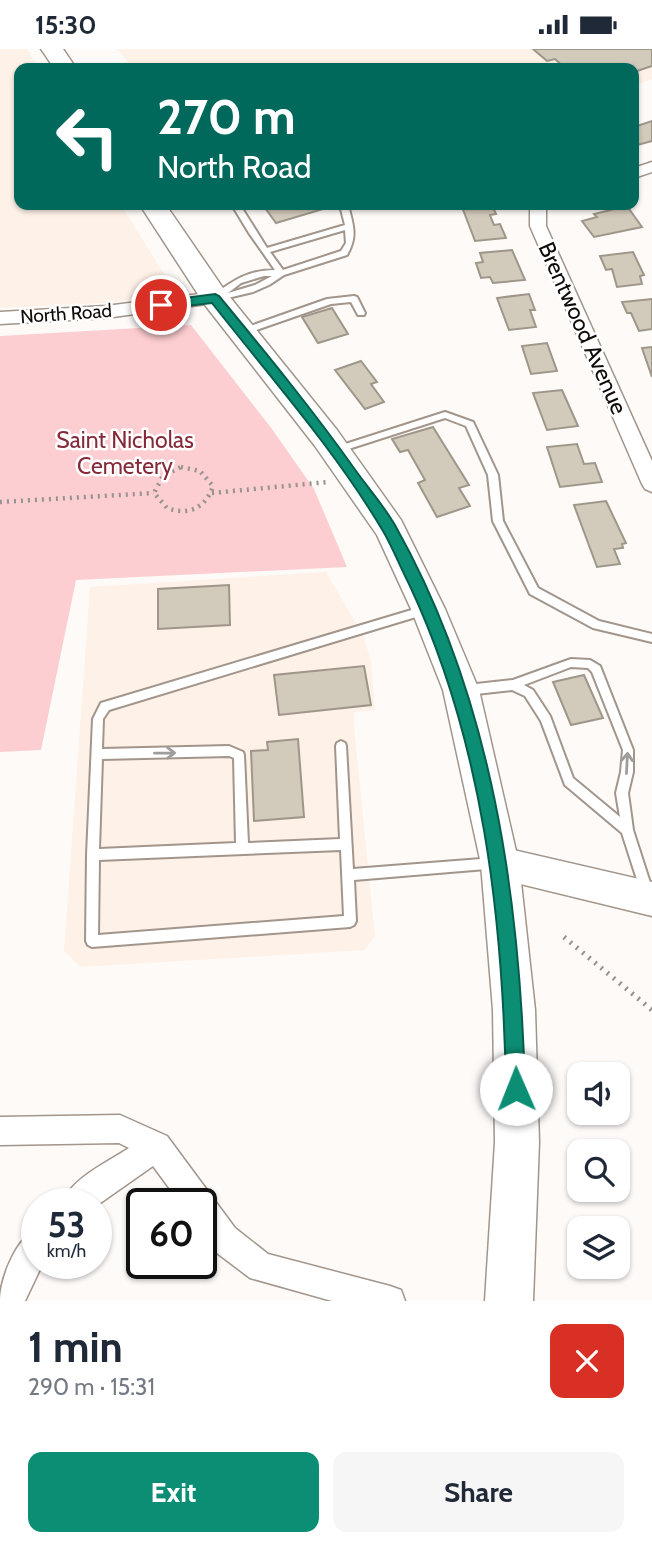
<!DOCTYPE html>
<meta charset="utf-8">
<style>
:root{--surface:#fff;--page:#f6f6f7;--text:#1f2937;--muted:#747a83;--accent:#0b8e74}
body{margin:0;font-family:Cabin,sans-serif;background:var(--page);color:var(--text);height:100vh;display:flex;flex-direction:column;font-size:26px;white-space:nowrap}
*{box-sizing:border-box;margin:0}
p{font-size:23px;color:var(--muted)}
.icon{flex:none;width:38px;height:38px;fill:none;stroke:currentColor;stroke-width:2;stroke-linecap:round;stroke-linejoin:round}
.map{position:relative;height:1252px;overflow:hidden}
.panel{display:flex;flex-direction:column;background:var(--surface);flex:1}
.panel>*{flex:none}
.guide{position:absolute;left:14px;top:14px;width:625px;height:147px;border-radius:14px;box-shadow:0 2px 5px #0004;background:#00695c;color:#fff;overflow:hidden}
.buttons{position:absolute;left:567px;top:1013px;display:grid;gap:14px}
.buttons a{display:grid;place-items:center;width:63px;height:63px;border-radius:14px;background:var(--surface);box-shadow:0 2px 5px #0004;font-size:35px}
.speed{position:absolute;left:21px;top:1139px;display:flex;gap:14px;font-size:35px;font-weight:700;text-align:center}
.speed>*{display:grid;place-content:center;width:91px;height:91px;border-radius:50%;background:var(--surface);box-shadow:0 2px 5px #0004;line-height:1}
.speed small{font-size:18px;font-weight:400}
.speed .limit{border:4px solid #111;border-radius:10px;background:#fff;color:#111}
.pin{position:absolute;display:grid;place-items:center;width:60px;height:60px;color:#fff;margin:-30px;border:4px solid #fff;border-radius:50%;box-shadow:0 2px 7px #0007}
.me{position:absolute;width:77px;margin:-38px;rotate:359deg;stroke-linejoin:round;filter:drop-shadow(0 0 5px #0008)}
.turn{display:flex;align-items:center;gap:24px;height:147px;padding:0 28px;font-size:32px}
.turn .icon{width:91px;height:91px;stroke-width:2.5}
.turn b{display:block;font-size:49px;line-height:60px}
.round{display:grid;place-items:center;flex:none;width:74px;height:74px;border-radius:14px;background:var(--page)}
.summary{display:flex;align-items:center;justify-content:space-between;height:119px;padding:0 28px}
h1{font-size:42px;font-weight:800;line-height:52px}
.cta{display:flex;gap:14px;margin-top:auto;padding:14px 28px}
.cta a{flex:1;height:80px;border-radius:14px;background:var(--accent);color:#fff;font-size:28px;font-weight:800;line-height:80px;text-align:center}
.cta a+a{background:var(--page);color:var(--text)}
.status{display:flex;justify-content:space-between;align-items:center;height:49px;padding:0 35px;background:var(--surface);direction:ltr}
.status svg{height:19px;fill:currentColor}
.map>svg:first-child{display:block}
</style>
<div class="status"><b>15:30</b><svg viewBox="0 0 49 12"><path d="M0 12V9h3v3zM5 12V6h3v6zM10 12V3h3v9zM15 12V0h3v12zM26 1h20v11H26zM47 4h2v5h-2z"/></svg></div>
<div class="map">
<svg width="652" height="1252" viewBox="0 0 652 1252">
<rect width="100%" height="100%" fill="#fdfaf8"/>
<!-- built -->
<g fill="#fef1e7">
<polygon points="0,0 27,0 38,19 19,19 19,156 121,156 167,230 152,248 103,254 0,259"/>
<polygon points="117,0 652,0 652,30 634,36 634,19 133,19"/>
<polygon points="326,523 363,586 371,613 375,661 354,663 354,677 375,887 365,901 81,918 64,902 90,538"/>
</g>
<!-- green -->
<polygon fill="#fdced1" points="191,276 272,380 314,440 347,518 76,531 41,701 0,703 0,287"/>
<!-- building -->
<g fill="#d2cabb" stroke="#9e9789" stroke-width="2">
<polygon points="533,0 652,0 652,17 634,23 634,19 565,19 555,10 547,12"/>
<polygon points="652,72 652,92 634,97 634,78"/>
<polygon points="263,156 329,156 330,158 276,174"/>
<polygon points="492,156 496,165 490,166 494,176 500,175 506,189 475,192 462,158"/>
<polygon points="627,157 642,178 594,188 582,172 597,168 594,165"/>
<polygon points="512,201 525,231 493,234 490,228 481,229 476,214 483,213 480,204"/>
<polygon points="633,203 644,226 640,227 642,235 617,238 612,220 606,221 600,207"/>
<polygon points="529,245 535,261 530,261 536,278 509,281 497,249"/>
<polygon points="652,250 652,280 639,282 631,264 627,264 622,253"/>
<polygon points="332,259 348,285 318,294 302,268"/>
<polygon points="547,294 557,322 531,325 522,297"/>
<polygon points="652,298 652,328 642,299"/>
<polygon points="361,312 377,333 371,335 384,353 365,360 335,321"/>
<polygon points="562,341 578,377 547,381 533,344"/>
<polygon points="433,378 469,436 459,439 470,457 437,468 418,434 425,431 408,401 400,403 392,390"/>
<polygon points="577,395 584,415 595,414 602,433 560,438 547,398"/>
<polygon points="606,452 626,494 622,495 623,499 614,500 620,515 597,518 574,456"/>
<polygon points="229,536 230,576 158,580 158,540"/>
<polygon points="364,617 371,656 279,666 274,626"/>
<polygon points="584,626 603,669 571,676 553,633"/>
<polygon points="298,690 304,768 254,772 251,702 268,701 267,693"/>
</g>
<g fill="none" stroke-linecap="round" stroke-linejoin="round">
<!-- lane casing -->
<g stroke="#a2958b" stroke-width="4">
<g id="lane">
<path d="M232,156H240L267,199L345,176L340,156H348C353,176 358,187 347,206L284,226L269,236L253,243L215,252L212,251V247C233,232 248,221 275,221L249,184ZM345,181L346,194L341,202L283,221L270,203ZM264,227H272L255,236L228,244L241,234Z"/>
<polygon points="354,247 357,248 365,264 364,266 358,266 351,253 331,255 245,285 242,286 238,283 239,281 327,250"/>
<polygon points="445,363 473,373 474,375 498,426 503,472 538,539 599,572 652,585 652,593 593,579 530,545 493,472 488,426 466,377 445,369 336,404 331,401 333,399"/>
<path d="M425,557L429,558L430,561L429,564L109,661L103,670L102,700L229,697L243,703L244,706L248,794L340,790L336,697L337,694L341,692L345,694L346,697L353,820L494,809L498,811L500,815L498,819L354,831L356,872L354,876L350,878L92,898L88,896L86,892L87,806L93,670L101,654ZM229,707L234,709L236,794L99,800L102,710ZM341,801L344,867L98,886L99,811Z"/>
<path d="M571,610L590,611L600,617L633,701V723L628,744L633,781L652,840L651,847L647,849L643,847L641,843L622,784L565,736L541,672L525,647L512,641L467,646L463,644L462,641L463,638L467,636L513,631ZM571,618L588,619L592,623L623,701L621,723L616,744L620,768L573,729L550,667L533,641L524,636Z"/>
</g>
</g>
<!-- street casing -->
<g stroke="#a2958b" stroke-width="3">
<g id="street">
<polygon points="652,113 652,123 634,129 634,119"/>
<polygon points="533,156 550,156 546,161 546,177 652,412 652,443 645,440 642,435 530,177 530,160"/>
<polygon points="215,243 224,249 221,253 106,269 0,275 0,263 106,257"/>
<path d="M120,1066L167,1087L235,1179L268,1205L390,1237L401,1241L405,1252H332L250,1229L213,1201L201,1184V1155H181L153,1117L96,1157L61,1155C72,1129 106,1114 129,1099L119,1094L0,1096V1068Z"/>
<path d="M37,1180V1214H43L25,1252H0C0,1230 16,1189 37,1180Z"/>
</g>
</g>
<!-- secondary casing -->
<g stroke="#a2958b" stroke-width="3">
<polygon id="secondary" points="500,798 652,833 652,867 488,827 483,815 488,803"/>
</g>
<!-- primary casing -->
<g stroke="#a2958b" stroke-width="3">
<g id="primary">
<polygon points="41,0 63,0 76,19 54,19"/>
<polygon points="140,156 166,156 225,242 337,381 401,471 445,560 479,641 519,815 535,961 539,1093 533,1252 485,1252 495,1093 493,961 481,815 443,641 411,560 377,486 315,397 205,256"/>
</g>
</g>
<!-- path-far1 -->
<g stroke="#95928f" stroke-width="4.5" stroke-dasharray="2 5" stroke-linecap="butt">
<path d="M181,418L200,422L213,437C206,459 188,467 167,459L154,444L163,427Z"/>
<polyline points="212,444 328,433"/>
<polyline points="0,453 154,444"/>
</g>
<!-- path -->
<polyline stroke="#95928f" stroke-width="5" stroke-dasharray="2 6" stroke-linecap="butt" points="564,888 652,961"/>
<!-- lane -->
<use href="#lane" fill="#fff" fill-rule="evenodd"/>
<!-- street -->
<use href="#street" fill="#fff" fill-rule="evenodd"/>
<!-- secondary -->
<use href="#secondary" fill="#fff" fill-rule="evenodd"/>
<!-- primary -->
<use href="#primary" fill="#fff" fill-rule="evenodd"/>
</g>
<!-- one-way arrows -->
<defs><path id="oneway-shaft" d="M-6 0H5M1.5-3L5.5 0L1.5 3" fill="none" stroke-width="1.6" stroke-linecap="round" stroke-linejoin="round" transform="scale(1.75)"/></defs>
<g stroke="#9f9d9c">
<use href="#oneway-shaft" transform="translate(165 704) rotate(-1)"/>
<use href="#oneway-shaft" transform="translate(627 714) rotate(-87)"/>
</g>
<!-- route -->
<path fill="#0b8e74" stroke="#075c4b" stroke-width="2" d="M215,245L219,247C266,304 313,361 356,422C369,440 385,458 396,478C492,649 520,847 525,1040L523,1047L516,1050L509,1047L506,1040C503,868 483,692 409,535C400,518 393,499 383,482C335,401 270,328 212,254L161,260L155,256L161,252Z"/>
<g text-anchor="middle" stroke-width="5" stroke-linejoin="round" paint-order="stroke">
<!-- far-street labels -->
<g font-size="19" fill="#100b08" stroke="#fff">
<text transform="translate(66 264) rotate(-4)" y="7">North Road</text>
</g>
<!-- street labels -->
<g font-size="23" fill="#100b08" stroke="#fff">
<text transform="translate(583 279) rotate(66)" y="8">Brentwood Avenue</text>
</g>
<!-- park labels -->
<g font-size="23" fill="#862a3a" stroke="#fff">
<text x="125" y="399">Saint Nicholas<tspan x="125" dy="26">Cemetery</tspan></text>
</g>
</g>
</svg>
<div class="buttons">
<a><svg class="icon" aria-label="sound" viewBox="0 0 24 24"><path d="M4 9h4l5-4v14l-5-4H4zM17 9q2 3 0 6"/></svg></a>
<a><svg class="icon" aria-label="search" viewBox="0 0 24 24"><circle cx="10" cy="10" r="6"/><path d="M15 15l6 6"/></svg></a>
<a><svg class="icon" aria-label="layers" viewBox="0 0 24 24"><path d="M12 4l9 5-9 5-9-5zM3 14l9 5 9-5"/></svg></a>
</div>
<div class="speed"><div>53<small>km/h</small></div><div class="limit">60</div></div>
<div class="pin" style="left:161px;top:256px;background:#d93025"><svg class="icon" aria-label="arrive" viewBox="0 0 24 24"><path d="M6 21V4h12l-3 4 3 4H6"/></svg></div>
<svg class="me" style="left:516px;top:1040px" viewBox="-20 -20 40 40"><circle r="19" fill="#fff"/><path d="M0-13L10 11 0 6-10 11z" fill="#0b8e74"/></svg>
<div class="guide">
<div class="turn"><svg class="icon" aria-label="left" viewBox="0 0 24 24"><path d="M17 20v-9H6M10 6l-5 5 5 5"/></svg><div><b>270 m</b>North Road</div></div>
</div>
</div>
<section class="panel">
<div class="summary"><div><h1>1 min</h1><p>290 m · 15:31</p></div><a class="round" style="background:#d93025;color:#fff"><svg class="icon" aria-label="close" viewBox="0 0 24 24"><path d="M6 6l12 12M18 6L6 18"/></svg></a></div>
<div class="cta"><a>Exit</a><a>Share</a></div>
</section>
